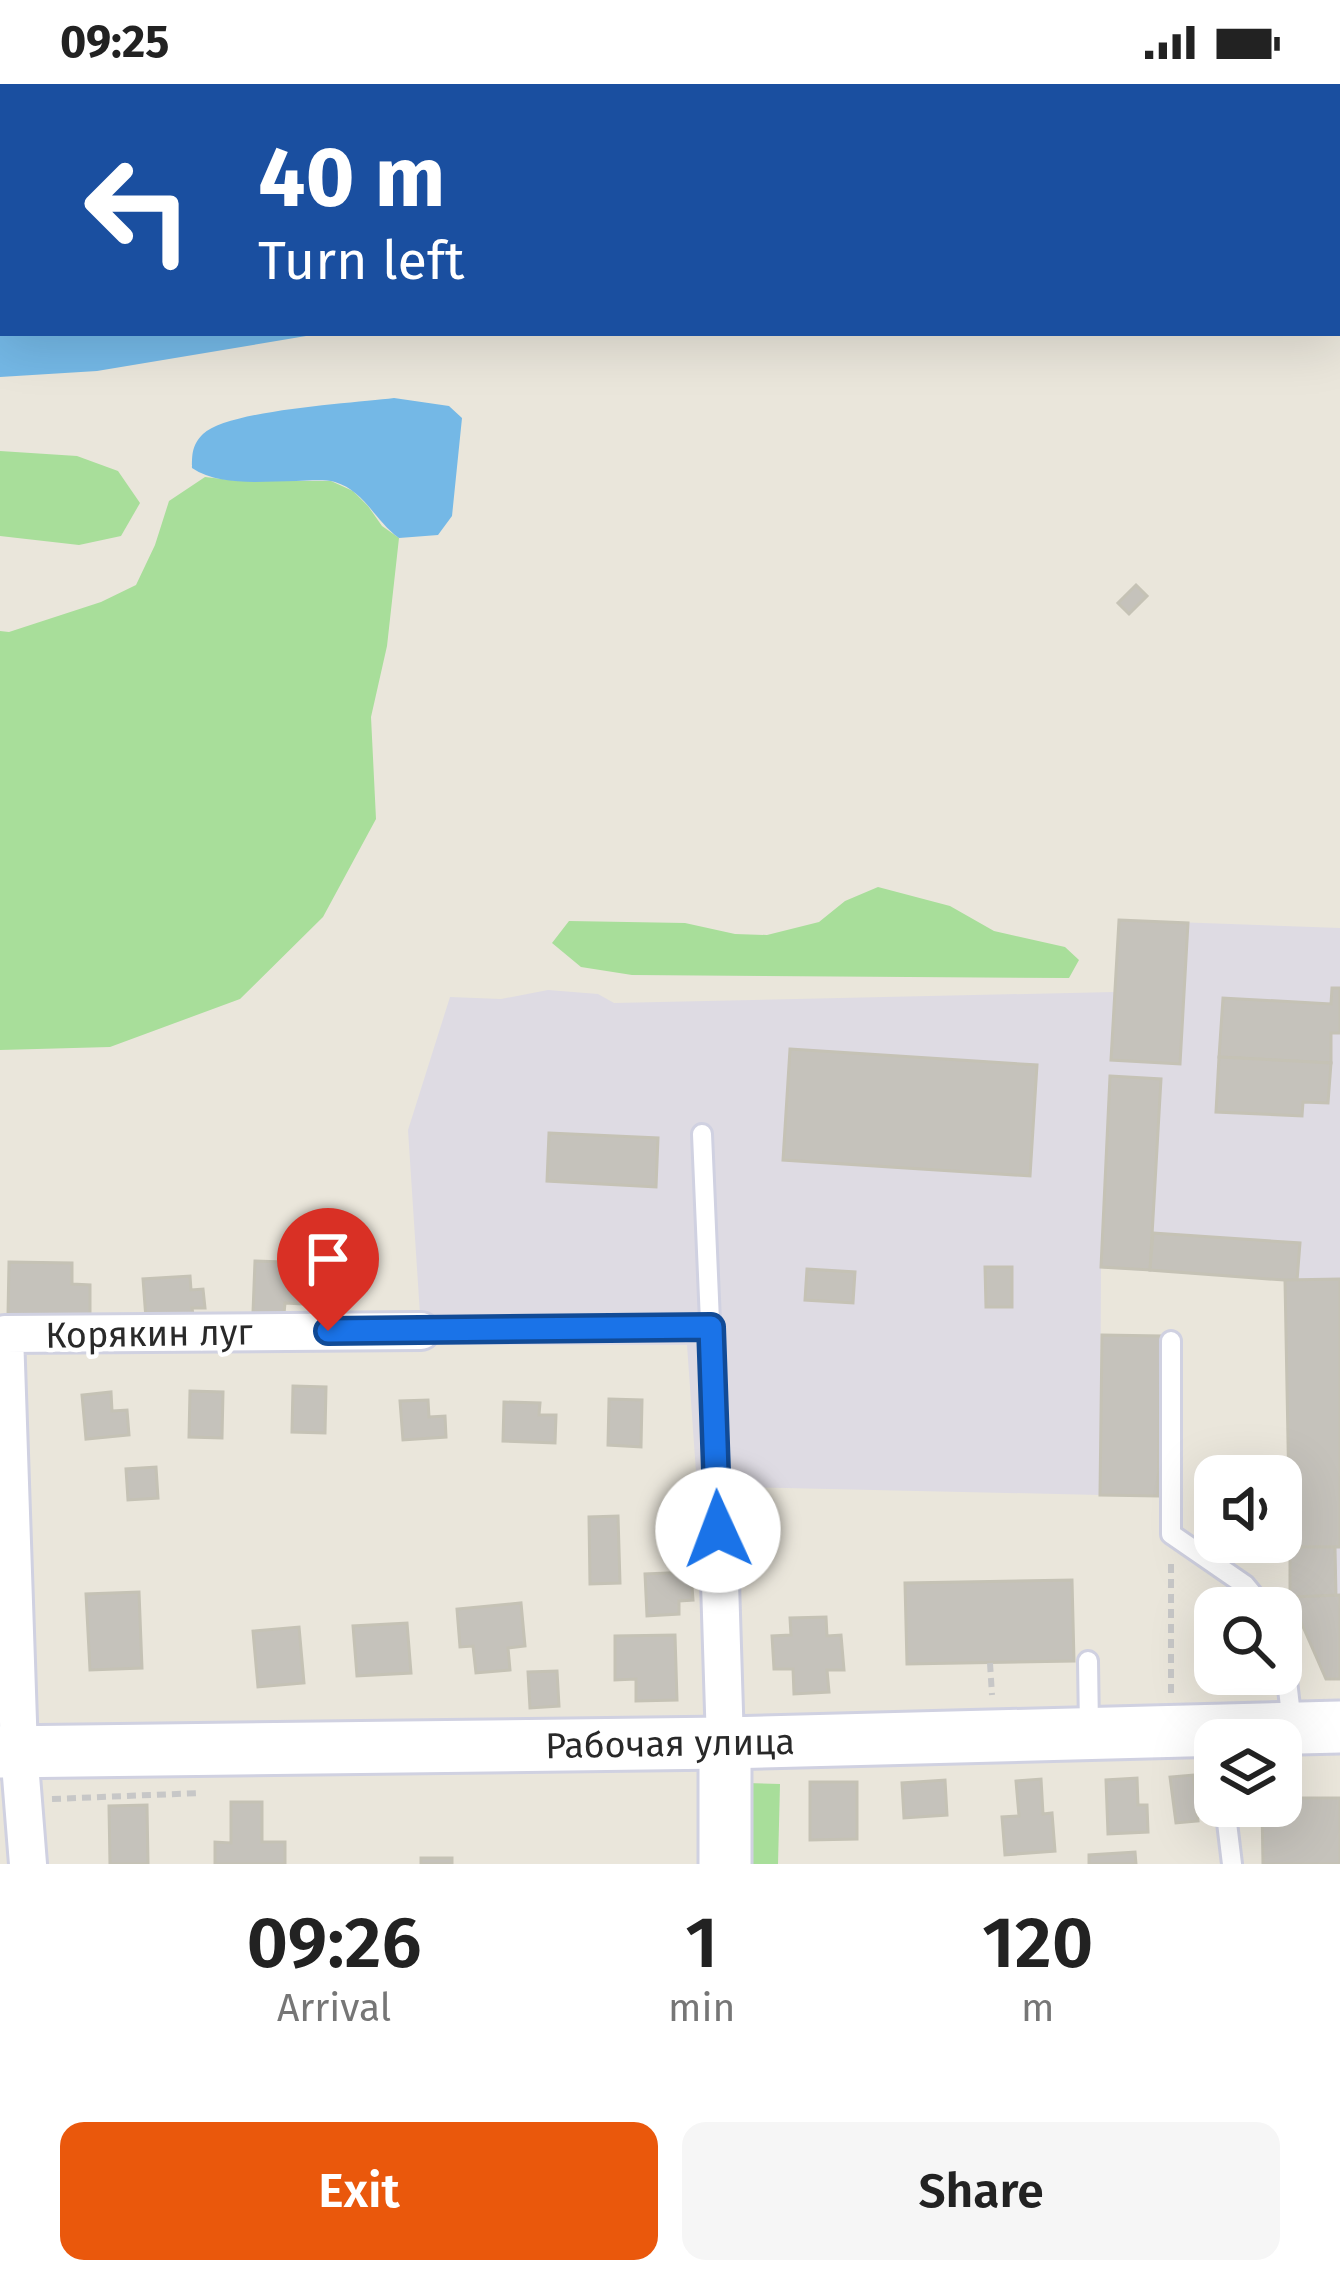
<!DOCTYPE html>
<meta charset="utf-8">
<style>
:root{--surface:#fff;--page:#f6f6f6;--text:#222;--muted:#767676;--accent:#ea580c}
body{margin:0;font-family:"Fira Sans",sans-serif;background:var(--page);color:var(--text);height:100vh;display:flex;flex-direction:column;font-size:45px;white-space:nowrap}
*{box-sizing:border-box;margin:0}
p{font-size:39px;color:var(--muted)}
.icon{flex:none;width:66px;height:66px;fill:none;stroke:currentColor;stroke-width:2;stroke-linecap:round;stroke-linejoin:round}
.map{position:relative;height:1780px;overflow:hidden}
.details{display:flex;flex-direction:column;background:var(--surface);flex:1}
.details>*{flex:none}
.top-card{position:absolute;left:0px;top:0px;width:1341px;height:252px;box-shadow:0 12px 48px #0002;background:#1a4fa0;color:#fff;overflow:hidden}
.buttons{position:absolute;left:1194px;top:1371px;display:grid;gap:24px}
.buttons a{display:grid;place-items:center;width:108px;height:108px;border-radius:24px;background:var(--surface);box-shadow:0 12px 48px #0002;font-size:60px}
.pin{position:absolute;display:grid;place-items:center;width:102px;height:102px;color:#fff;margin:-123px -51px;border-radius:50% 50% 50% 0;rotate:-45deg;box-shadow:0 0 12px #0007}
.pin .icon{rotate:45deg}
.me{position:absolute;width:132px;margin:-66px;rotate:358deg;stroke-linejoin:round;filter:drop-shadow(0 0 9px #0008)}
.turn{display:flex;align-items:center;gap:42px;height:252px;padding:0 60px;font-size:54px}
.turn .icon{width:156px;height:156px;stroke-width:2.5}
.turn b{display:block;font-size:84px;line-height:102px}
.eta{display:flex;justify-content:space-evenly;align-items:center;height:204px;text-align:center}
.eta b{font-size:72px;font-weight:600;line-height:84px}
.button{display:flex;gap:24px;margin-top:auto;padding:24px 60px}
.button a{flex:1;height:138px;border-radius:24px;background:var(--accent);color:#fff;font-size:48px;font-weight:600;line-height:138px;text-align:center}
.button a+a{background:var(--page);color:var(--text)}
.status{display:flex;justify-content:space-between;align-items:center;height:84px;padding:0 60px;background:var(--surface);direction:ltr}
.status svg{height:33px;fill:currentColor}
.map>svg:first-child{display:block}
</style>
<div class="status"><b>09:25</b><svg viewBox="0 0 49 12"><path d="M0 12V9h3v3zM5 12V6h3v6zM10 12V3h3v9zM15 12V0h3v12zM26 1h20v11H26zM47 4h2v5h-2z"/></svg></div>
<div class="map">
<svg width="1340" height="1780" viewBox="0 0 1340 1780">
<rect width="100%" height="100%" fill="#eae6db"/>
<!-- industrial -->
<polygon fill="#dedbe3" points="1119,836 1340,844 1340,1595 1326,1595 1290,1513 1285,1196 1101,1184 1100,1411 697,1402 687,1261 422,1261 408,1046 450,913 501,915 548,906 598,910 614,919 1114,908"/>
<!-- green -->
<g fill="#a8de9a">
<polygon points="0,367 77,372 118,387 140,419 121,452 79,461 0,452"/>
<polygon points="205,393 240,397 331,397 353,407 368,422 382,442 399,454 387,562 371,633 376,735 323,833 240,915 110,963 0,966 0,547 9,548 101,518 136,501 155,461 169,417"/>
<polygon points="878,803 950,822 994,847 1065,863 1079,876 1069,894 632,891 581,883 552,859 569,837 685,839 735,850 767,851 819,838 845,817"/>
<polygon points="746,1699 780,1700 778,1780 749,1780"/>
</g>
<!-- water -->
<g fill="#74b8e6">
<polygon points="0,0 1132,0 1127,3 3,3 3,249 324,249 97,287 0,293"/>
<path d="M394,314L449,322L462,334L452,432L438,451L399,454C374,436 365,407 335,398C323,395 308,397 296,397C263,397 220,403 192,384C192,370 192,361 203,350C228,326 354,319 394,314Z"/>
</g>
<!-- building -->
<g fill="#c5c2bb" stroke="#c5c2b5" stroke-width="3">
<polygon points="1136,501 1147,512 1129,530 1118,519"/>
<polygon points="1119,836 1188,839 1180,980 1111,976"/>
<polygon points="1332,904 1340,904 1340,949 1331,949 1331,979 1219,973 1223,914 1331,920"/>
<polygon points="790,965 1037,981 1030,1092 783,1076"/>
<polygon points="1219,973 1331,979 1328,1019 1303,1018 1302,1032 1216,1028"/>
<polygon points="1110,992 1161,995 1150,1186 1101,1183"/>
<polygon points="549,1049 658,1054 656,1103 547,1097"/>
<polygon points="1153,1149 1300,1159 1297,1197 1150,1186"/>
<polygon points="255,1177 283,1178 282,1191 304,1191 302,1220 285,1219 284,1230 253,1228"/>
<polygon points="9,1178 72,1179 72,1200 90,1201 90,1232 8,1231"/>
<polygon points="985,1183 1012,1183 1012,1223 986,1223"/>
<polygon points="807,1185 855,1188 853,1219 805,1216"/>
<polygon points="190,1192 191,1206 203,1205 205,1224 192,1224 193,1231 146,1235 143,1195"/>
<polygon points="1340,1195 1340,1463 1290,1463 1285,1196"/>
<polygon points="1102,1251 1161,1252 1158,1412 1100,1411"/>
<polygon points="293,1302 326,1303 325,1349 292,1348"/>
<polygon points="190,1307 223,1308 222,1354 189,1353"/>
<polygon points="111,1308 112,1327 127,1326 129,1351 86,1355 82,1311"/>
<polygon points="609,1315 642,1316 641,1363 608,1361"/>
<polygon points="428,1316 429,1333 445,1332 446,1353 403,1356 400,1317"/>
<polygon points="504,1318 540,1319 539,1331 556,1331 555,1359 503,1357"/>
<polygon points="156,1383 158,1414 128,1416 126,1385"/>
<polygon points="618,1432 620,1499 590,1500 589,1433"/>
<polygon points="1290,1463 1335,1463 1336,1513 1290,1513"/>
<polygon points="691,1488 693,1516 679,1517 679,1530 647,1532 645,1490"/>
<polygon points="1072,1496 1074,1577 907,1580 905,1499"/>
<polygon points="139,1508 142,1584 90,1586 86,1510"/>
<polygon points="1340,1511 1340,1595 1326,1595 1290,1513"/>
<polygon points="521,1519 525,1562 508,1564 510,1586 476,1589 473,1562 460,1563 457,1525"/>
<polygon points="826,1533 827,1552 841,1551 844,1586 827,1586 829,1608 794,1610 793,1585 774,1585 772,1552 791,1551 790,1534"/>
<polygon points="407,1539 411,1589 357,1592 353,1542"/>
<polygon points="299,1543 304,1599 258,1603 253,1547"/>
<polygon points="675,1551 677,1616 636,1617 636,1595 615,1596 615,1552"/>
<polygon points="557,1587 559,1622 530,1624 528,1588"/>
<polygon points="1193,1691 1198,1737 1176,1739 1170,1693"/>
<polygon points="1137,1694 1138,1721 1147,1721 1148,1748 1108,1750 1106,1696"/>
<polygon points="1041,1695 1043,1730 1052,1729 1055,1767 1005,1771 1002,1733 1019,1732 1016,1697"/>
<polygon points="945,1696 947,1731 904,1734 902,1699"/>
<polygon points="810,1698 857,1698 857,1755 810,1756"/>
<polygon points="1281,1714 1340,1714 1340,1780 1263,1780 1262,1722 1281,1722"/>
<polygon points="231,1718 262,1718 262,1758 285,1758 285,1780 215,1780 215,1758 231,1759"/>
<polygon points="147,1721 148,1780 110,1780 109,1722"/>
<polygon points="1135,1768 1136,1780 1089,1780 1089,1771"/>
<rect x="421" y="1774" width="31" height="6"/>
</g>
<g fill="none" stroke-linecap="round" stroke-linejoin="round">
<!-- lane casing -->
<g stroke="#d0d1e1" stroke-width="24">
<g id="lane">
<polyline points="702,1050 717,1402"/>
<polyline points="421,1247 711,1243"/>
<polyline points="1171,1257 1171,1450 1245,1501 1264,1524"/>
<polyline points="1281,1544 1292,1640"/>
<polyline points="1088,1577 1089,1644"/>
<polyline points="1225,1722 1232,1780"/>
</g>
</g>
<!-- street casing -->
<g stroke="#d0d1e1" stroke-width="42">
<g id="street">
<polyline points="717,1402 725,1659"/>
<polyline points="28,1780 19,1667 5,1250 421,1247"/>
</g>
</g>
<!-- secondary casing -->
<g stroke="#d0d1e1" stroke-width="57">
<g id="secondary">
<polyline points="0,1668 725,1659 1340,1643"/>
<polyline points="725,1780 725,1659"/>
</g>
</g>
<!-- path -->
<g stroke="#c7c7c7" stroke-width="6" stroke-dasharray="9 6" stroke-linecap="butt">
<polyline points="990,1579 992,1611"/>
<polyline points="1171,1609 1171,1478"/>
<polyline points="52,1715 200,1709"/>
</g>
<!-- lane -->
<use href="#lane" stroke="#fff" stroke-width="18"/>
<!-- street -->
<use href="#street" stroke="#fff" stroke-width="36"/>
<!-- secondary -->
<use href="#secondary" stroke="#fff" stroke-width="51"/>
</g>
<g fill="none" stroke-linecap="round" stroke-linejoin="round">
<!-- route casing -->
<g stroke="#114b97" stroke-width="30">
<polyline id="route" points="328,1247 711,1243 718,1446"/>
</g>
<!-- route -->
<use href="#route" stroke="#1a73e8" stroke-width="21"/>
</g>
<g text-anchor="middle" stroke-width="9" stroke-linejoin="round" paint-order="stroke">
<!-- street labels -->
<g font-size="36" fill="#292929" stroke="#fff">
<text transform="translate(149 1249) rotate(-1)" y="13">Корякин луг</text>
<text transform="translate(670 1659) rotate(-1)" y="13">Рабочая улица</text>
</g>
</g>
</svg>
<div class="buttons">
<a><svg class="icon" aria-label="sound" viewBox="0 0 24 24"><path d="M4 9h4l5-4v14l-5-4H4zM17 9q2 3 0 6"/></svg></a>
<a><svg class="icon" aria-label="search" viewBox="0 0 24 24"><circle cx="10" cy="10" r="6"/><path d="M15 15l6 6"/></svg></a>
<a><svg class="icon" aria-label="layers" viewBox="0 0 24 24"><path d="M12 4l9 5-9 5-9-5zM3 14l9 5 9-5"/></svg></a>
</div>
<div class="pin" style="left:328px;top:1247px;background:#d93025"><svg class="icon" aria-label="arrive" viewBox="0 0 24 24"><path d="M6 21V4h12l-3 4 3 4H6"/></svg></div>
<svg class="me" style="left:718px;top:1446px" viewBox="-20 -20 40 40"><circle r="19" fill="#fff"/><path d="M0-13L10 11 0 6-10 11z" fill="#1a73e8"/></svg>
<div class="top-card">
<div class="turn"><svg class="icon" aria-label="left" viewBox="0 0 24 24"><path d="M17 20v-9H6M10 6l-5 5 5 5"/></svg><div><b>40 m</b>Turn left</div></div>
</div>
</div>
<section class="details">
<div class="eta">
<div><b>09:26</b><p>Arrival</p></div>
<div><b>1</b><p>min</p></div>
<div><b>120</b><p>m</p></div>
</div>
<div class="button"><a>Exit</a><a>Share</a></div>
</section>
